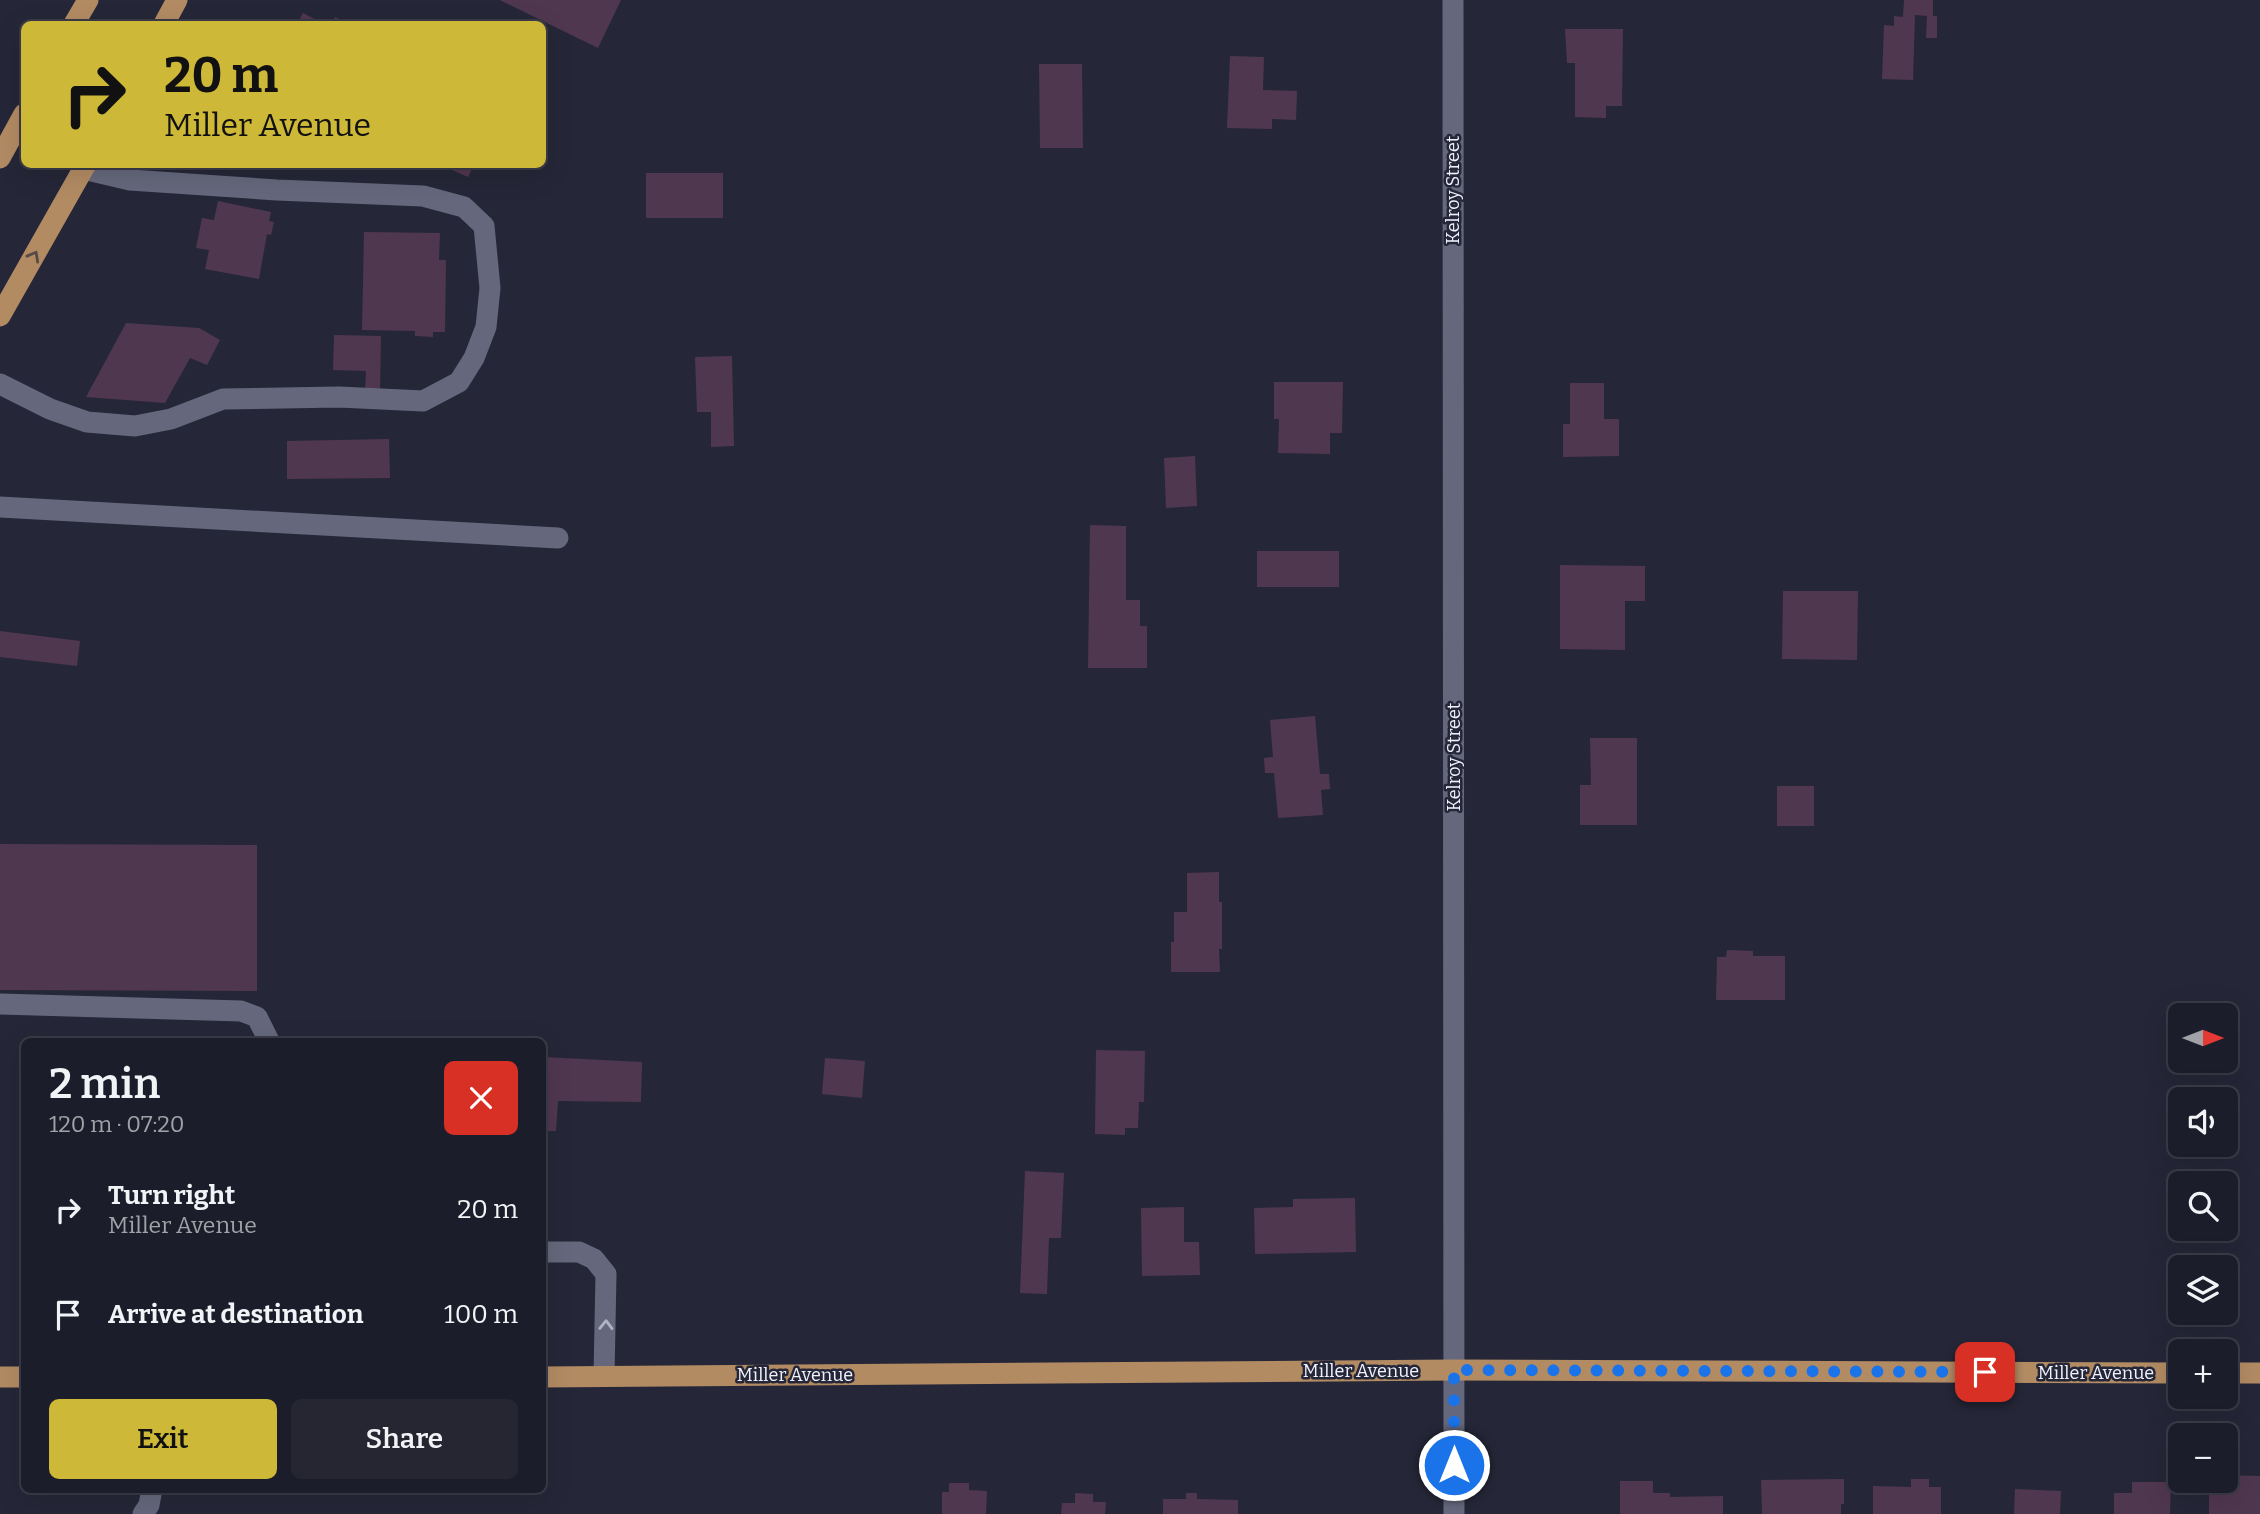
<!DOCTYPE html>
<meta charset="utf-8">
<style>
:root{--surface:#1c1d2a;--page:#252632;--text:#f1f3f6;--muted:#a0a2a8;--line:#3a3b47;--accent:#ceb838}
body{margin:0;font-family:Bitter,serif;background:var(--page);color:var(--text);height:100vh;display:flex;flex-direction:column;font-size:26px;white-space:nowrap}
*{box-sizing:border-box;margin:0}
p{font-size:23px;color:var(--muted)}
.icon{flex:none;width:38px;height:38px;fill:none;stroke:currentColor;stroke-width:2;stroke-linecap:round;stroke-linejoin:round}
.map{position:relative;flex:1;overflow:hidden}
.panel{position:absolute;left:21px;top:1038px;width:525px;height:455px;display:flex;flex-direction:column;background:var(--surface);border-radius:10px;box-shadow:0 7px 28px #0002,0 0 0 2px var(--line)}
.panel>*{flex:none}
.banner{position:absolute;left:21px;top:21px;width:525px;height:147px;border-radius:10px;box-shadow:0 7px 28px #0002,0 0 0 2px var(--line);background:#ceb838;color:#111;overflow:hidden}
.needle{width:46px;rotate:90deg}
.controls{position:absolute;left:2168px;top:1003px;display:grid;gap:14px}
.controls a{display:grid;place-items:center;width:70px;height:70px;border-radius:10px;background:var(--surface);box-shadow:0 7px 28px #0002,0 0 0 2px var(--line);font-size:35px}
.pin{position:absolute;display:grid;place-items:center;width:60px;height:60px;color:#fff;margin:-30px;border-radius:14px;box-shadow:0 4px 10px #0006}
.me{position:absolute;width:77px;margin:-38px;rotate:0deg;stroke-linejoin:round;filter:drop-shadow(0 0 5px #0008)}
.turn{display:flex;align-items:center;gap:24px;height:147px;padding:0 28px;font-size:32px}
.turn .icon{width:91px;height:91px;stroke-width:2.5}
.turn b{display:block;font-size:49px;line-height:60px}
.round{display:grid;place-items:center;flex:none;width:74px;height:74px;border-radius:10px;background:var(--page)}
.overview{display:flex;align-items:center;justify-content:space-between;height:119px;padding:0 28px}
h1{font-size:42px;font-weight:600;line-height:52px}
.cta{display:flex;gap:14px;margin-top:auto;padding:14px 28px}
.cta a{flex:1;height:80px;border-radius:10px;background:var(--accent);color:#111;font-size:28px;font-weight:600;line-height:80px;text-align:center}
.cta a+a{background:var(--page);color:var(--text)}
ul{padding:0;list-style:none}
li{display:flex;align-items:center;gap:21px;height:105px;padding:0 28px}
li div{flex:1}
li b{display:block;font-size:26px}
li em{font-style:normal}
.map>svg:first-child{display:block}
</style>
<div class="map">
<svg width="2260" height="1514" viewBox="0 0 2260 1514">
<rect width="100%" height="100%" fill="#252738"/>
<!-- building -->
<g fill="#503750">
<polygon points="500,0 621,0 598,48"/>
<polygon points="1904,0 1933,0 1933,16 1937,16 1937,38 1926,38 1927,16 1915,15 1913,80 1882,79 1884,25 1894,26 1894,16 1903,17"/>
<polygon points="303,13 324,24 297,24"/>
<polygon points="335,17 349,24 331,24"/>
<polygon points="1565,29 1623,29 1622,106 1606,106 1606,118 1575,117 1575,63 1567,63"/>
<polygon points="1230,56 1264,57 1263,90 1297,91 1296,120 1272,119 1272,129 1227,128"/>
<polygon points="1039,64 1082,64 1083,148 1040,148"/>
<polygon points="438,164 474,164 468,177"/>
<rect x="646" y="173" width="77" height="45"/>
<polygon points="218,201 271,212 269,221 274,222 271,235 267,234 259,279 205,269 209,250 196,248 202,218 214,220"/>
<polygon points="364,232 440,233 439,260 446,260 445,332 433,332 433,337 415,336 415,331 362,330"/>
<polygon points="126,323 199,328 220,340 207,365 190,358 165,403 86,397"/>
<polygon points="334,335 381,336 380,392 365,392 366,371 333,370"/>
<polygon points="732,356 734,446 711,447 711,412 697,412 695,357"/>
<polygon points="1274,382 1343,382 1342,433 1330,433 1330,454 1278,453 1279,419 1274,419"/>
<polygon points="1570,383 1604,383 1604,419 1619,419 1619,456 1563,457 1563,424 1570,424"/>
<polygon points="389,439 390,478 287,479 287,441"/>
<polygon points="1195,456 1197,506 1166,508 1164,458"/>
<polygon points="1090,525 1126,526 1126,600 1140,600 1140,626 1147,626 1147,668 1088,668"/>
<rect x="1257" y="551" width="82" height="36"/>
<polygon points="1560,565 1645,566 1645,601 1625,601 1625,650 1560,649"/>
<polygon points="1783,591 1858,591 1857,660 1782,659"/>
<polygon points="0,631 80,641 77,666 0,657"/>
<polygon points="1315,716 1320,774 1329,774 1330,789 1321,790 1323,815 1278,818 1274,773 1265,773 1264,758 1273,757 1270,720"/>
<polygon points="1590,738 1637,738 1637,825 1580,825 1580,785 1591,785"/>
<rect x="1777" y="786" width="37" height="40"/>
<polygon points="0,844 257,845 257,991 0,990"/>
<polygon points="1219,872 1219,902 1222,902 1222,949 1219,949 1220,972 1171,972 1171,942 1174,942 1174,912 1187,912 1187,873"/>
<polygon points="1727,950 1753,951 1753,956 1785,956 1785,1000 1716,1000 1717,957 1726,957"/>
<polygon points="1096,1050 1145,1051 1144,1102 1139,1102 1138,1128 1125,1128 1125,1135 1095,1134"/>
<polygon points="542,1057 642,1062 641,1102 558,1101 556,1131 542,1131"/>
<polygon points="825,1058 865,1061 862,1098 822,1094"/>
<polygon points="1025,1171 1064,1173 1061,1238 1049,1238 1047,1294 1020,1293"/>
<polygon points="1355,1198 1356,1252 1255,1254 1254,1208 1293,1207 1293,1199"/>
<polygon points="1184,1207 1184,1242 1199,1242 1200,1275 1142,1276 1141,1208"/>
<polygon points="2226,1475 2260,1476 2260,1514 2209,1514 2209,1481 2226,1482"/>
<polygon points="1844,1479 1844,1504 1841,1504 1841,1514 1762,1514 1761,1480"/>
<polygon points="1911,1479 1929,1479 1929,1487 1941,1487 1941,1514 1873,1514 1873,1486 1911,1487"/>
<polygon points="1620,1481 1653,1481 1653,1493 1670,1493 1670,1497 1723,1496 1723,1514 1620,1514"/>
<polygon points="2132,1482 2171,1482 2170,1514 2114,1514 2114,1493 2132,1493"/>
<polygon points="949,1483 969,1483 969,1490 987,1491 986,1514 942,1514 942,1492 949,1492"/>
<polygon points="2015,1489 2061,1491 2060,1514 2014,1514"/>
<polygon points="1075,1493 1093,1494 1093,1502 1106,1502 1105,1514 1061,1514 1062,1503 1075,1503"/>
<polygon points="1186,1493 1197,1493 1197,1499 1238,1500 1238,1514 1163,1514 1163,1499 1186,1499"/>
</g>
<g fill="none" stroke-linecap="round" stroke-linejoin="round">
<!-- minor -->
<g stroke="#65687c" stroke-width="21">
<polyline points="1453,0 1454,1514"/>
<polyline points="0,384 50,409 87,422 135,426 171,419 223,399 339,397 423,401 459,382 474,358 486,327 490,288 484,226 464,207 423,196 277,190 130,180 83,169"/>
<polyline points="0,507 558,538"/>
<polyline points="0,1004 241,1011 257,1017 269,1041"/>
<polyline points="542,1252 579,1252 594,1259 606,1274 604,1376"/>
<polyline points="143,1514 149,1505 152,1489"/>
</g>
<!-- major -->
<g stroke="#b28b63" stroke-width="21">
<polyline points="74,24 88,0"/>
<polyline points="164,24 177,0"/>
<polyline points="0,158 24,114"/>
<polyline points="0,316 86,164"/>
<polyline points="2226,1373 2260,1373"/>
<polyline points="0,1377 24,1377"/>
<polyline points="542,1377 1454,1370 2180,1373"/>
</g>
</g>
<!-- one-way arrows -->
<defs><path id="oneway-chevron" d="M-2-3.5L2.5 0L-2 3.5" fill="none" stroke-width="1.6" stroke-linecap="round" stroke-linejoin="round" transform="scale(1.75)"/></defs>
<use stroke="#564a47" href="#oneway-chevron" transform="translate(34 256) rotate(-61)"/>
<use stroke="#b1b3c3" href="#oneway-chevron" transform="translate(606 1325) rotate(-89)"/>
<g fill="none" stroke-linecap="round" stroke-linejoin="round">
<!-- route -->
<polyline stroke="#1a73e8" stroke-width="12" stroke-dasharray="0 21.6" points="1454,1465 1454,1370 1985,1372"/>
</g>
<g text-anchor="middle" stroke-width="5" stroke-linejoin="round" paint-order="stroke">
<!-- street labels -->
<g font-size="18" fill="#f0f1fd" stroke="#252738">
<text transform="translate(1453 190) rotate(-90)" y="6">Kelroy Street</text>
<text transform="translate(1454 757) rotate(-90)" y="6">Kelroy Street</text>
<text x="1361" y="1377">Miller Avenue</text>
<text x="2096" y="1379">Miller Avenue</text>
<text x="795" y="1381">Miller Avenue</text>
</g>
</g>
</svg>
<div class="controls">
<a><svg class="needle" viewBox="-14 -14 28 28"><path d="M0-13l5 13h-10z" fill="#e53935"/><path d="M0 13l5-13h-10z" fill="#a0a2a8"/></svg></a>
<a><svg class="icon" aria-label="sound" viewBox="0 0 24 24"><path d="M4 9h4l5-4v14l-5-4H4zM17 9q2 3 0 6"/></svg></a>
<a><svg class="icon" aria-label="search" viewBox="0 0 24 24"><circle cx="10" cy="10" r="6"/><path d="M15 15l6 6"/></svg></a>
<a><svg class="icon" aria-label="layers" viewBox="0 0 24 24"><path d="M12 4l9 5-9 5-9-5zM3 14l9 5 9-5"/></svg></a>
<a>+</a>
<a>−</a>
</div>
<div class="pin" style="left:1985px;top:1372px;background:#d93025"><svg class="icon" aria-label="arrive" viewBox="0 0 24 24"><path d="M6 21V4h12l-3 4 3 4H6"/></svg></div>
<svg class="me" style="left:1454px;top:1465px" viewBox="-20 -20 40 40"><circle r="17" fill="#1a73e8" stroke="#fff" stroke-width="3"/><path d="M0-11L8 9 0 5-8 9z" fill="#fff"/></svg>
<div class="banner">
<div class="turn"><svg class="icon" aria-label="right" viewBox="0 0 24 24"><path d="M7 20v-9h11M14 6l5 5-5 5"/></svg><div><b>20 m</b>Miller Avenue</div></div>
</div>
<section class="panel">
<div class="overview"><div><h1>2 min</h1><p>120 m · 07:20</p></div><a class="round" style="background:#d93025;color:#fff"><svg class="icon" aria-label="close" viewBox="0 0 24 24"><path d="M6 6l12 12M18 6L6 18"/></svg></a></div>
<ul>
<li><svg class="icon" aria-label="right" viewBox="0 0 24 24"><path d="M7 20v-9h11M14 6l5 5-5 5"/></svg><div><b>Turn right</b><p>Miller Avenue</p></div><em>20 m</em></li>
<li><svg class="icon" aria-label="arrive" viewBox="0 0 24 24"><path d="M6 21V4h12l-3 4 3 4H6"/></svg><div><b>Arrive at destination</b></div><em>100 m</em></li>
</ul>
<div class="cta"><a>Exit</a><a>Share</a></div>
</section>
</div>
